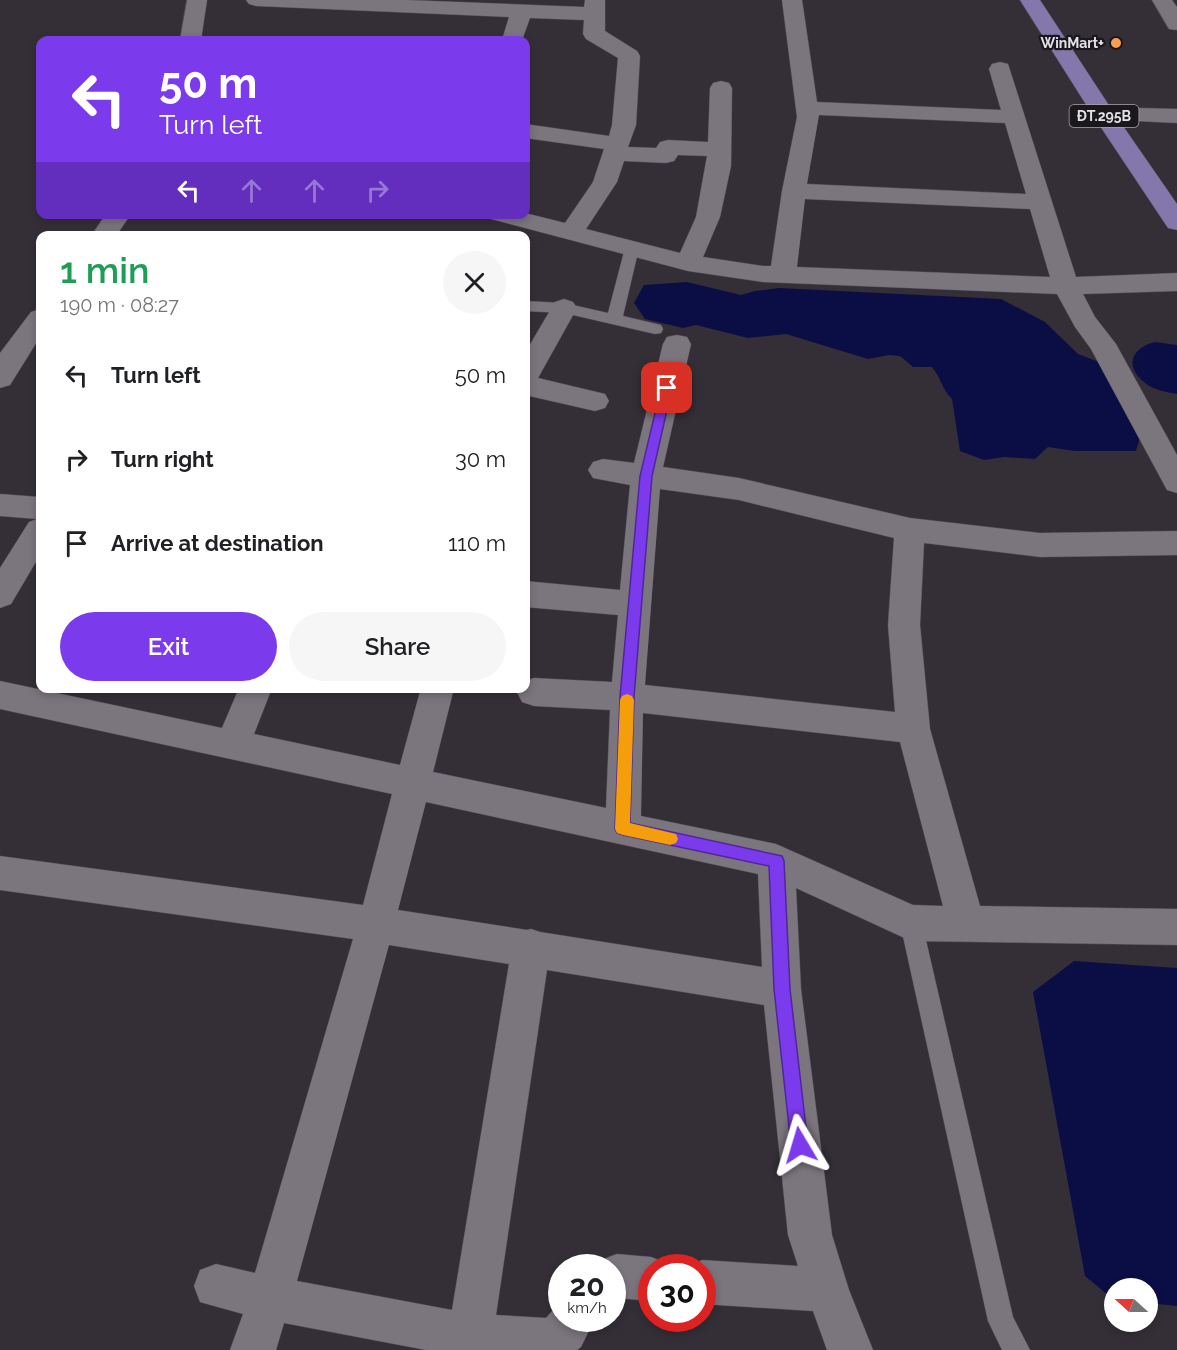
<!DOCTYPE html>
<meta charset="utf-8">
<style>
:root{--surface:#fff;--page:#f6f6f6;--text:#202124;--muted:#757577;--accent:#7c3aed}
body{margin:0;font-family:Raleway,sans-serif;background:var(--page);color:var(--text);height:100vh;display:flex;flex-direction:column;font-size:22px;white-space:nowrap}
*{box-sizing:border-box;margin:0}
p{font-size:20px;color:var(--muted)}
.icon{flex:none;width:33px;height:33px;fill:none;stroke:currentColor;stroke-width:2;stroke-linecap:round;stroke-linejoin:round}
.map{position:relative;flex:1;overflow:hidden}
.panel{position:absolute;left:36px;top:231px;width:494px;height:462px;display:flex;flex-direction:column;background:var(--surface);border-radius:12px;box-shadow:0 3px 9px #0003}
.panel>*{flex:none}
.banner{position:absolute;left:36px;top:36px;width:494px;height:183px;border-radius:12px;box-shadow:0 3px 9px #0003;background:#7c3aed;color:#fff;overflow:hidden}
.needle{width:39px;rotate:291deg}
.tools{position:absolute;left:1104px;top:1278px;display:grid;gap:12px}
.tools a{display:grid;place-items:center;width:54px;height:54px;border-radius:50%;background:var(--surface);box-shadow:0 3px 9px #0003;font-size:30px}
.speed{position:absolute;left:548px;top:1254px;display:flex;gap:12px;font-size:30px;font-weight:700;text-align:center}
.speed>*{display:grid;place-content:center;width:78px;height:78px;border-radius:50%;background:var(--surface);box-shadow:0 3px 9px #0003;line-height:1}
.speed small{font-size:15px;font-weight:400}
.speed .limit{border:9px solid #d22;background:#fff;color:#111}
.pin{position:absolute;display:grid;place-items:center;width:51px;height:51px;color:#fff;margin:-26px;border-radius:12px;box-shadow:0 3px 9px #0006}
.me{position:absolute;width:66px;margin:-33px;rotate:353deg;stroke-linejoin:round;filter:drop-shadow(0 0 4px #0008)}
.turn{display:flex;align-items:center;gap:21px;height:126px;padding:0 24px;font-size:27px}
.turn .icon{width:78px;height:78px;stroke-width:2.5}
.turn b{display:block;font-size:42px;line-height:51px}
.lanes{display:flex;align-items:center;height:57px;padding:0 24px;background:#0003;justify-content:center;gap:30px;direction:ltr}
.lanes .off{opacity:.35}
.round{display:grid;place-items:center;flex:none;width:63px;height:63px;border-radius:32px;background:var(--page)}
.head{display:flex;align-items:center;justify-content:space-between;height:102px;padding:0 24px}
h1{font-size:36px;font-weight:600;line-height:45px;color:#1e9e55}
.button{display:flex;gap:12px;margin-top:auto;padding:12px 24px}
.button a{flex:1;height:69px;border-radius:36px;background:var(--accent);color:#fff;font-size:24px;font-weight:600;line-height:69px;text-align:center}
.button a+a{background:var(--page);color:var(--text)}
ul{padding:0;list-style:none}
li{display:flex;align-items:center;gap:18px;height:84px;padding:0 24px}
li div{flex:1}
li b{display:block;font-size:22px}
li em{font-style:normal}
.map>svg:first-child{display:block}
</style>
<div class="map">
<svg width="1177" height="1350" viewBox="0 0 1177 1350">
<rect width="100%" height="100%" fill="#342f37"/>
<!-- water -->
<g fill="#0a0e44">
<path d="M687,282L741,295L755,291L779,288L1001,299L1045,322L1078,354L1099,362L1143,427L1136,451H1075L1048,447L1035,459L1004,457L984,460L960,451L952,399C942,390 941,377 932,367H913L900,356L889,355L868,359L786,334L748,338L696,325L683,328L645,319L634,303L644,285Z"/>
<path d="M1155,342L1177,345V394C1166,392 1154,390 1145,383C1124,366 1131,348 1155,342Z"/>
<polygon points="1074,961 1177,968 1177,1306 1148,1303 1148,1288 1114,1288 1114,1300 1085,1276 1033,992"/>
</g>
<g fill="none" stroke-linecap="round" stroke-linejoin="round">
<!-- lane casing -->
<g stroke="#504c53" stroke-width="1">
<g id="lane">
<polygon points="632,243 639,248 623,316 661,325 663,329 661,333 655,334 564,313 525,311 525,301 564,303 608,313 625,248"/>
<polygon points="911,912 919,916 922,923 1013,1317 1030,1350 1002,1350 988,1321 900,923 903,916"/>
</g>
</g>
<!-- street casing -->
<g stroke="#504c53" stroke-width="1">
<g id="street">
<polygon points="187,0 207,0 201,40 180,40"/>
<path d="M246,0H407L584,7L585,0H605V31L637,51L640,56L636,125L628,147L656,148L660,142L668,140L708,142L710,88L713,83L721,81L729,83L732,88L731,166L720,217L703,257L763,266H771L782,191L797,117L782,0H802L817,102L1001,110L989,69L992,64L1000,62L1008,64L1076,277L1177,273V291L1083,294L1095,317L1116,344L1177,455V493L1167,490L1091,349L1075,327L1057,294L763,282L688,271L491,219L488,214L525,213L565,223L593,182L604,149L525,138V124L609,136L612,125L618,58L586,39L583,34L584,20L530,18L522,40H502L509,17L256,6L249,4ZM819,115L1005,123L1026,194L807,184ZM678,155L707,156L696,217L680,253L586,229L617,182L624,161L666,163L674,161ZM805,199L1030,209L1050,277L797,267Z"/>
<polygon points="1152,0 1172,0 1177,7 1177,30 1169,29"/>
<polygon points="1103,107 1177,109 1177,123 1095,119 1092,114 1095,109"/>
<polygon points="106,214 131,214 116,236 91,236"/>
<polygon points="564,299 573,302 577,308 538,378 605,394 609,401 605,408 595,411 525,395 525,353 555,302"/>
<polygon points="40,309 40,337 10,385 0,388 0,353 31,312"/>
<path d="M677,335L687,337L691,344L663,467L739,478L910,518L1040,533L1177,531V555L1040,557L924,543L920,625L930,729L980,906L1177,909V945L911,941L796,888L801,989L832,1235L849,1290L873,1350H827L813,1311L702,1304V1268H686L702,1260L798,1266L788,1235L764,1005L547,970L496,1315L546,1318L561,1301V1318H595L581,1347L577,1350H426L284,1323L276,1350H230L243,1314L200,1302L194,1286L200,1270L216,1264L255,1273L353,939L0,890V856L363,905L392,794L0,709V681L222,728L239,688H272L254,734L400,765L421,688H454L433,772L606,808L610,710L534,706L522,702L517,692L519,688H525V681L534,678L612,682L618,615L525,607V581L620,590L630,485L593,478L588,470L593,462L603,459L634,463L663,344L667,337ZM660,489L739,500L894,538L888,625L895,712L645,685ZM643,713L900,742L943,906L913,905L776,844L641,816ZM426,802L758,874L762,967L540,932L531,929L527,930L398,910ZM389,945L509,964L452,1310L297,1281Z"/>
<polygon points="0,494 40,497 40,555 11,604 0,608 0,568 29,522 37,519 0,516"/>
<polygon points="617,1254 651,1257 667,1263 668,1268 651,1268 651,1301 617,1298 612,1300 612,1268 594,1268 596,1262"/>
</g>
</g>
<!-- primary casing -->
<g stroke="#504c53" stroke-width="1">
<polygon id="primary" points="1020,0 1040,0 1114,113 1177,204 1177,230 1168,228 1092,114"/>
</g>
<!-- lane -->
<use href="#lane" fill="#7b757e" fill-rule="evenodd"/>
<!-- street -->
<use href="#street" fill="#7b757e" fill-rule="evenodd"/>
<!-- primary -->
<use href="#primary" fill="#8377ac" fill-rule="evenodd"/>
</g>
<!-- route -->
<polygon fill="#7c3aed" stroke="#51269a" stroke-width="1.5" points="667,384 672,388 652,476 634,697 630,823 782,856 784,861 790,989 808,1145 806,1151 800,1154 794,1151 791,1145 774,989 769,866 623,835 617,833 615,829 620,697 640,476 661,388"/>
<!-- slow -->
<polygon fill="#f59e0b" points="627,694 632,696 634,700 630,823 676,834 678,839 676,843 670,845 623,835 617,833 615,829 620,700 622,696"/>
<!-- markers -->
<circle fill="#fb9e50" stroke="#1a181c" stroke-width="2" cx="1116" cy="43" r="6"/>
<g text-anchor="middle" stroke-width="4.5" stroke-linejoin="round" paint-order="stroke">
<!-- far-poi labels -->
<g font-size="14" font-weight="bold" fill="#e5e2e7" stroke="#1a181c" text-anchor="end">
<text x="1104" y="48">WinMart+</text>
</g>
<!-- shield labels -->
<rect fill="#1a181c" stroke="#a8a5aa" stroke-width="1.5" x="1069.5" y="105" width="69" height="22" rx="4.5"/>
<g font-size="14" font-weight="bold" fill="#e5e2e7">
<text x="1104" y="121">ĐT.295B</text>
</g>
</g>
</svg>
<div class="tools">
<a><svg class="needle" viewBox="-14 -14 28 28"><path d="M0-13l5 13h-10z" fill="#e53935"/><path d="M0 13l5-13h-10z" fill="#757577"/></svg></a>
</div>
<div class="speed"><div>20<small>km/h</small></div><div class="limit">30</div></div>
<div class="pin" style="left:667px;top:388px;background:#d93025"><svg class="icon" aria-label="arrive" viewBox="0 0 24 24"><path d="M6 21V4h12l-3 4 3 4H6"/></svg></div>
<svg class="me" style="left:800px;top:1145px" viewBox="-20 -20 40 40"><path d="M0-17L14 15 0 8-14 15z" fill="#7c3aed" stroke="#fff" stroke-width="4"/></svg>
<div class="banner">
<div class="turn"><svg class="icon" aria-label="left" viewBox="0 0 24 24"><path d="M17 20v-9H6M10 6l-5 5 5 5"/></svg><div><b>50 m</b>Turn left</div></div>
<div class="lanes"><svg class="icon" aria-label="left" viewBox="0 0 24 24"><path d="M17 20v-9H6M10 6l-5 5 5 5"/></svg><svg class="icon off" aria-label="ahead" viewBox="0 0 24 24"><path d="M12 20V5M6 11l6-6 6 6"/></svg><svg class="icon off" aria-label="ahead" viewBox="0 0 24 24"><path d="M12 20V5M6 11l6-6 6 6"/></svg><svg class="icon off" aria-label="right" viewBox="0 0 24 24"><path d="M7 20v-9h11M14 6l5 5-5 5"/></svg></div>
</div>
<section class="panel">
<div class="head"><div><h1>1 min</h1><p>190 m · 08:27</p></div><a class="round"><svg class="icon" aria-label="close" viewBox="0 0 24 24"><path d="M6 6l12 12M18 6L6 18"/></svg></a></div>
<ul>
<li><svg class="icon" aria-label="left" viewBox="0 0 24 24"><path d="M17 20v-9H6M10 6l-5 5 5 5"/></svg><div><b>Turn left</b></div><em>50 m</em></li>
<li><svg class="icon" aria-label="right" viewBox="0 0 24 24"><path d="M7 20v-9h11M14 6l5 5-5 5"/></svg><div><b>Turn right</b></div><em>30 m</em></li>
<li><svg class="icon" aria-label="arrive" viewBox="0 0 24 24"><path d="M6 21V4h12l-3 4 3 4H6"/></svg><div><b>Arrive at destination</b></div><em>110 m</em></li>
</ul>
<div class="button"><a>Exit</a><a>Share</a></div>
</section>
</div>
